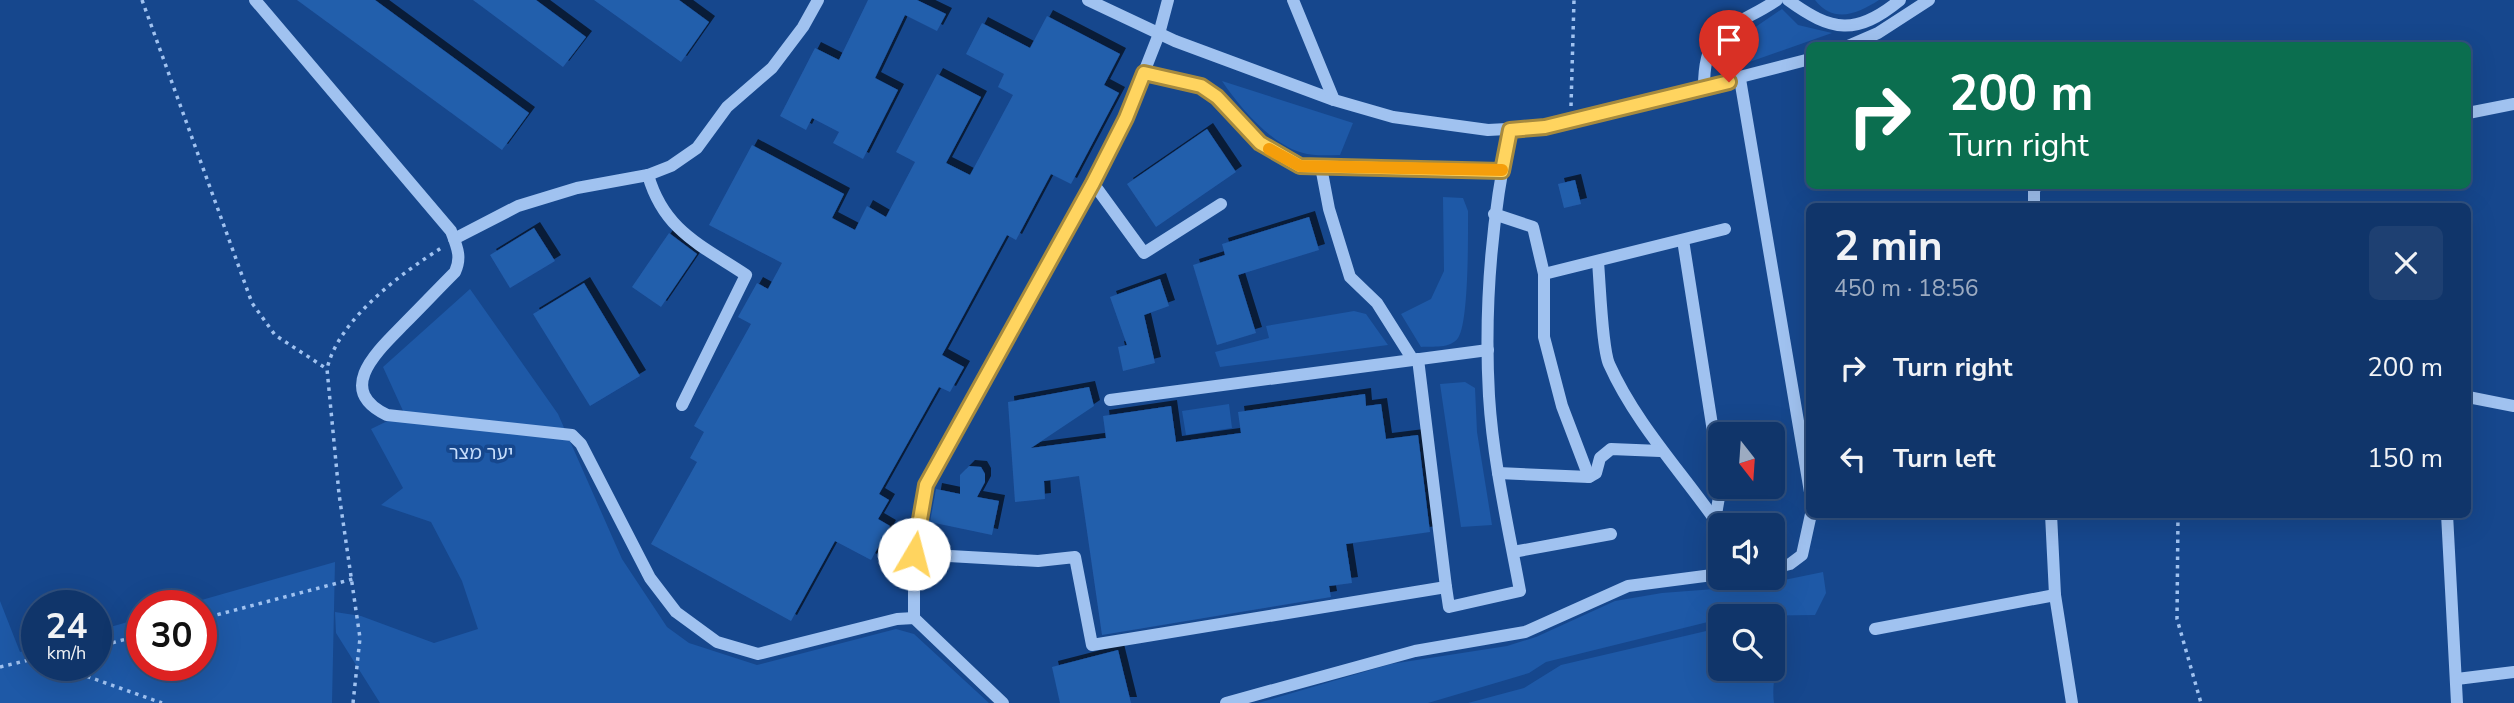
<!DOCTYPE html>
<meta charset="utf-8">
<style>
:root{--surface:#10356a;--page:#1e4072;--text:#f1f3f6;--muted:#9cabc1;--line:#30507e}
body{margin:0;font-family:"Nunito Sans","Noto Sans Hebrew",sans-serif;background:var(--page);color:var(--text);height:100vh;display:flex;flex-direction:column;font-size:26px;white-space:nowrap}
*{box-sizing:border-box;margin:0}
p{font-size:23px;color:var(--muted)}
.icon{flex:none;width:38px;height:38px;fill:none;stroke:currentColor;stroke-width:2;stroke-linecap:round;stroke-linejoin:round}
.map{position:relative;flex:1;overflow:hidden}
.details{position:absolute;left:1806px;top:203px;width:665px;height:315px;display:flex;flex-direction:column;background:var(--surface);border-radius:10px;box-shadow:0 7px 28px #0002,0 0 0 2px var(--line)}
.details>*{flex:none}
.hud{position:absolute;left:1806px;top:42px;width:665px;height:147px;border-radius:10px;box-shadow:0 7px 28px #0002,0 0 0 2px var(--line);background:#0b6e4f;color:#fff;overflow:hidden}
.needle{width:46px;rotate:163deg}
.controls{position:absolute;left:1708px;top:422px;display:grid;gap:14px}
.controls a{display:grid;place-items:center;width:77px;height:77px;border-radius:10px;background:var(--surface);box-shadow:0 7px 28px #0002,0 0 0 2px var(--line);font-size:35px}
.speed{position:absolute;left:21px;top:590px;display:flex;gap:14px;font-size:35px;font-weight:700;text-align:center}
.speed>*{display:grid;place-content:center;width:91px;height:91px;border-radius:50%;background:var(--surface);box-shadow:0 7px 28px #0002,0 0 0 2px var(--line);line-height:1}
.speed small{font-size:18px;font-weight:400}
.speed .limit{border:10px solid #d22;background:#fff;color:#111}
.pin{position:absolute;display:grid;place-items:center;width:60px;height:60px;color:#fff;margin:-72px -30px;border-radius:50% 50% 50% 0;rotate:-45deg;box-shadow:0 0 7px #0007}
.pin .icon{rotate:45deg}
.me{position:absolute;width:77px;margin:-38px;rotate:8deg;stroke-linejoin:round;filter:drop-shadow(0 0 5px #0008)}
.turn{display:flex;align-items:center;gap:24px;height:147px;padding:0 28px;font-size:32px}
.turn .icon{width:91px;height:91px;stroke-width:2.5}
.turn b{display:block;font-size:49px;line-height:60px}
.round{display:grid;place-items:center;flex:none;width:74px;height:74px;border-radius:10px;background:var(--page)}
.headline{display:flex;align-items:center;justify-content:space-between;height:119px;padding:0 28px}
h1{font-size:42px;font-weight:700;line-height:52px}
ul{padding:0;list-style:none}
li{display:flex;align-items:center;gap:21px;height:91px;padding:0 28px}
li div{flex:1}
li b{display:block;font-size:26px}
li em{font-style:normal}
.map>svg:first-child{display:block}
</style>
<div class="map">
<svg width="2514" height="703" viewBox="0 0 2514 703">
<defs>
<filter id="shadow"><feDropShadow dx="6" dy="-6" stdDeviation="0" flood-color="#0009"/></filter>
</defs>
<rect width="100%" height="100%" fill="#16478d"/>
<!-- green -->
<g fill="#1e59a7">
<path d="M1815,0H1879C1857,14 1834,24 1815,0Z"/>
<polygon points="1782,9 1798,25 1832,33 1721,72 1718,59 1732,43"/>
<path d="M1222,81L1353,123L1340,155C1329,155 1317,156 1307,154C1274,148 1240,108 1222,81Z"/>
<path d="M1443,197L1463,198L1468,211C1468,234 1469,323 1458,338C1450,349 1433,346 1421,347L1401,314L1431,299L1444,271Z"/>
<polygon points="470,289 558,414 622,559 667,627 689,643 757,665 896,629 914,634 989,703 380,703 336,633 335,612 361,616 434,643 478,629 462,581 431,522 381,505 403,488 371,429 404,413 383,367"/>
<polygon points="1354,311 1366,314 1388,345 1220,367 1215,352 1269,338 1266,326"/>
<polygon points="1465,382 1475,388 1477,432 1492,525 1461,527 1440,384"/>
<polygon points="1229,404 1232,428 1186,435 1182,411"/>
<polygon points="335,562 332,703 0,703 0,601 20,652 37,648 37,665 96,665 96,631 142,618 142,665 201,665 201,606 184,605"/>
<polygon points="1823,572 1826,593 1815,615 1720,616 1720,619 1546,662 1529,673 1428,703 1258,703 1391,664 1507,646 1536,637 1615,601 1662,593 1754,586"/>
<path d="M1773,624H1781C1785,647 1770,674 1774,703H1468L1524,688L1561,665L1719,628L1720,668H1773Z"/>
</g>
<!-- building -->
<g fill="#245eac" filter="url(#shadow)">
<polygon points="297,0 375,0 529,113 502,150"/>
<polygon points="473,0 536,0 586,37 563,67"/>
<polygon points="594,0 679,0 709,22 681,62"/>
<polygon points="868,0 917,0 946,14 937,31 905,15 875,78 898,90 863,159 833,143 839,132 812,118 806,130 780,116 815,48 839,60"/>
<polygon points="1047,16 1120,54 1104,85 1119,93 1071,184 1051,174 1016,240 1007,235 942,355 964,367 950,392 939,387 879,494 889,500 878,519 890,526 871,560 835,541 791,621 651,544 697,462 690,458 704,432 694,426 751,324 738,317 757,283 768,289 782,263 709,225 752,145 844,194 832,218 855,230 867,206 886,217 915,162 896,152 937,74 981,97 946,163 970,175 1013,95 998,87 1004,74 966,54 982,23 1030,48"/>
<polygon points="1207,129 1236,172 1156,227 1127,184"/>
<polygon points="1575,180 1581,204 1564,208 1558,184"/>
<polygon points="1309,217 1319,250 1238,275 1256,333 1217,345 1193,265 1225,255 1222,244"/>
<polygon points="534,228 555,261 510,288 490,255"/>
<polygon points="669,233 697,254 661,307 632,287"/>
<polygon points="1160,279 1169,306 1144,315 1155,363 1123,371 1118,347 1127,345 1110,297"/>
<polygon points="584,283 640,376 590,406 533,314"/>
<polygon points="1089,387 1094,406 1031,448 1106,438 1103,416 1171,406 1176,442 1241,433 1238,412 1365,394 1366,406 1381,404 1386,439 1418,435 1430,532 1346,544 1352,583 1329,586 1331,597 1102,635 1079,476 1044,481 1045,499 1015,502 1008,402"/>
<polygon points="969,466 981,467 985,474 985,482 977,497 999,501 992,535 930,522 936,489 960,494 960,475"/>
<polygon points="1118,650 1131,703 1060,703 1052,667"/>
</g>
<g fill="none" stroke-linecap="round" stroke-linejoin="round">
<!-- path -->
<g stroke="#a0c2f0" stroke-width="3.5" stroke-dasharray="3.5 5" stroke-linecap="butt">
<polyline points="142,0 252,303 275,335 327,369"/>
<polyline points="1571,106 1574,0"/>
<polyline points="2178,514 2177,619 2201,703"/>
<polyline points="201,619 353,579"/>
<polyline points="96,647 142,635"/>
<polyline points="28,661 37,662"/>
<polyline points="55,665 162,703"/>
<polyline points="0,667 37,658"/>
<path d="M353,703L360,638L339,494L327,369C338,320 401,273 443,247"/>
</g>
<!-- minor -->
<g stroke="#a0c2f0" stroke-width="12">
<path d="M255,0L451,231C457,247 462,257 455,272C438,289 422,306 405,323C380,349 333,389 387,415L572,435L581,444L650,578L676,612L717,642L758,654L897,619L914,618L1003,703"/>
<polyline points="1088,0 1175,41 1334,100 1393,117 1488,130 1545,127 1810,59"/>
<polyline points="1293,0 1334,100"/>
<path d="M1788,0C1832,32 1856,36 1900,0"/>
<polyline points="1848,46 1878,33 1929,0"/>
<polyline points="1144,73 1201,86 1217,98 1260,143 1300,166 1502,171"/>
<polyline points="1740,79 1810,492"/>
<path d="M1704,87C1704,23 1733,30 1777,0"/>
<polyline points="2468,113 2514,104"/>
<polyline points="1321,167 1329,209 1350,277 1377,303 1413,360"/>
<path d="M648,175C664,231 701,245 746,275L682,405"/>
<polyline points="1093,183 1144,253 1221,204"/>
<polyline points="2034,206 2034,187 2038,186"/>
<polyline points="1494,214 1533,227 1544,274 1544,337 1562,406 1589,477"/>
<polyline points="454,239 518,206 577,188 648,175 671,166 697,148 727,107 772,68 803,27 818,0"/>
<polyline points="1683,240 1720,476"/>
<path d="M1598,262C1600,284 1602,347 1609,364C1635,422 1679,469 1715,520"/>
<polyline points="1544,274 1725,229"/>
<polyline points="1418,359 1446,587"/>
<polyline points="2468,397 2514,406"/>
<polyline points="1110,400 1488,350"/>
<polyline points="1498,473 1589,477 1596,473 1600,458 1611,449 1660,451"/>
<polyline points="2051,514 2055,595 2072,703"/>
<polyline points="2447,514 2457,703"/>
<polyline points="1720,539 1715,520 1721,486"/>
<polyline points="1513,552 1611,534"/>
<path d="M914,554L1038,561L1075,557L1092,645L1446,587L1449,607L1520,591C1508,526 1493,461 1489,396C1484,308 1492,216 1510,130"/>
<polyline points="1773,568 1790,564 1802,555 1811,514"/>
<polyline points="914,618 914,544 926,485 1126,118 1159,34 1168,0"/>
<polyline points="1875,629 2055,595"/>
<polyline points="2457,679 2514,672"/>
<polyline points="1226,703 1415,651 1525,632 1628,586 1720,574"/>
</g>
</g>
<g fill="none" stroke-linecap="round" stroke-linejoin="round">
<!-- route casing -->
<g stroke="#a68a3e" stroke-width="18">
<polyline id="route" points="914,554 926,485 1093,183 1126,118 1144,73 1201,86 1217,97 1260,143 1300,166 1502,171 1510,130 1545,127 1729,82"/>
</g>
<!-- route -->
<use href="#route" stroke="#ffd45f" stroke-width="12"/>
<!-- slow -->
<polyline stroke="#f59e0b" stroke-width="12" points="1269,149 1300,166 1502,170"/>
</g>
<g text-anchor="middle" stroke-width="7" stroke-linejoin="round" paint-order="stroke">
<!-- park labels -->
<g font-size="19" fill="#c6ddfb" stroke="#16478d">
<text x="481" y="459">יער מצר</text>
</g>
</g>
</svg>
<div class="controls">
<a><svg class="needle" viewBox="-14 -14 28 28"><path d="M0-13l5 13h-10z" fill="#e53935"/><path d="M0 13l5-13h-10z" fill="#9cabc1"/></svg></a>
<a><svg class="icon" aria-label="sound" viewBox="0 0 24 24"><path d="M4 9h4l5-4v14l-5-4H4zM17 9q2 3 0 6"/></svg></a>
<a><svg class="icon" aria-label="search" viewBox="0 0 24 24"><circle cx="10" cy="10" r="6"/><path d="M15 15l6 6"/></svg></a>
</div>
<div class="speed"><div>24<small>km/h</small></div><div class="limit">30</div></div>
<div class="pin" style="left:1729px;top:82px;background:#d93025"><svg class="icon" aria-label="arrive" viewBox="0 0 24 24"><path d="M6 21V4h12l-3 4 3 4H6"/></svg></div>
<svg class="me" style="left:914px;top:554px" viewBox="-20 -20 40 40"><circle r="19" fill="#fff"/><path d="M0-13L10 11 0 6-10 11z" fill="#ffd45f"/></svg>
<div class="hud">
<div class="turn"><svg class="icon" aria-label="right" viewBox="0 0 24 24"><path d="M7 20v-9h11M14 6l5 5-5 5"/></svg><div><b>200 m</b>Turn right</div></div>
</div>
<section class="details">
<div class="headline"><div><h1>2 min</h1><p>450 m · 18:56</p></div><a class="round"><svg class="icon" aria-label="close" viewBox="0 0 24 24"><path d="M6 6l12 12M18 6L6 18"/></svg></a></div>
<ul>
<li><svg class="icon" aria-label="right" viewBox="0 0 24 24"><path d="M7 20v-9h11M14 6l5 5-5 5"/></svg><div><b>Turn right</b></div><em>200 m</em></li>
<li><svg class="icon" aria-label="left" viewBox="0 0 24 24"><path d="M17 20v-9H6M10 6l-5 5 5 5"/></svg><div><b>Turn left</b></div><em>150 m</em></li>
</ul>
</section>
</div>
